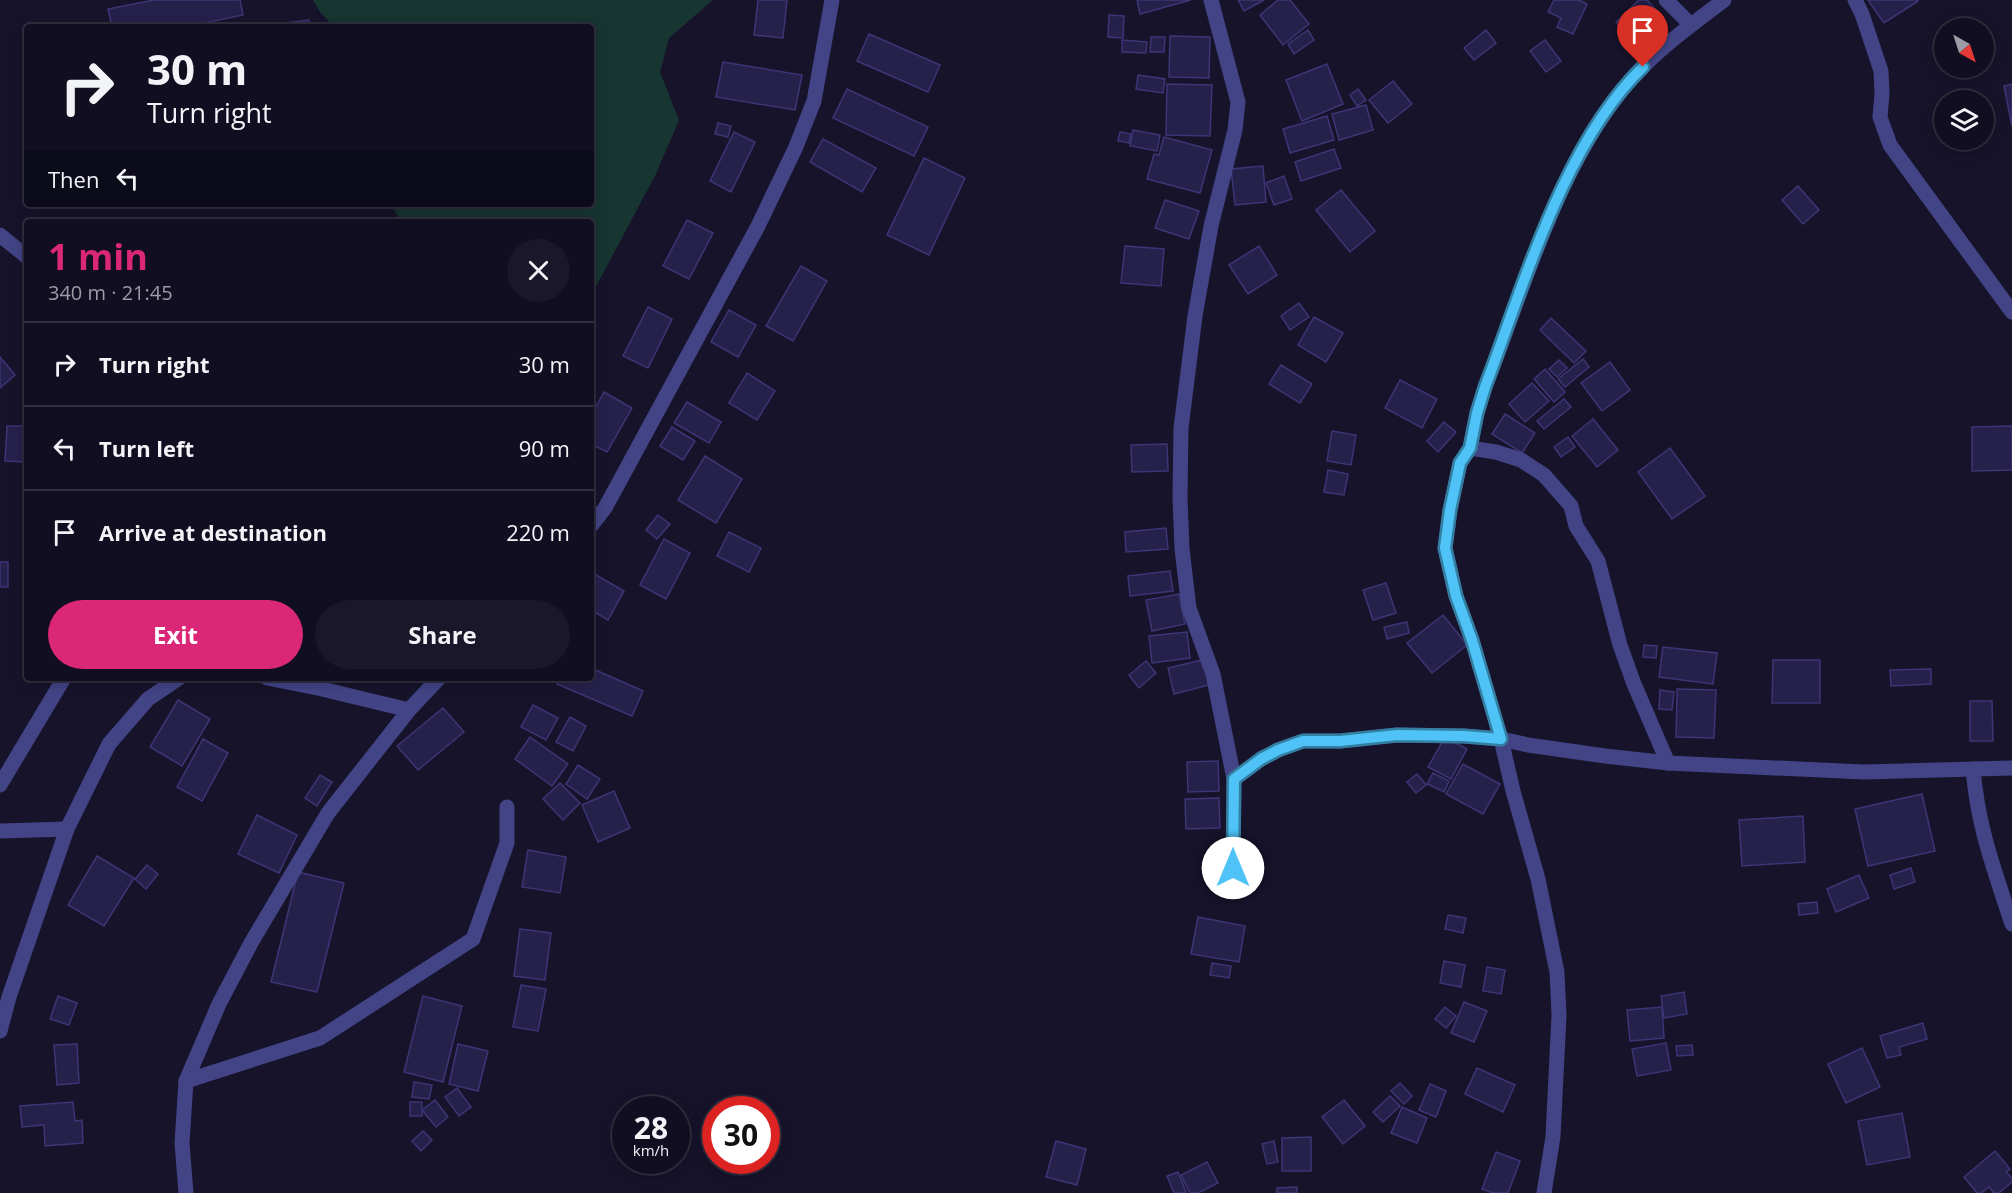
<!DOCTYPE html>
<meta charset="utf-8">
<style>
:root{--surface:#100e20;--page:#191729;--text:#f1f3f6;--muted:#9c9ca5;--line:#302e3e;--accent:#db2777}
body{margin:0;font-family:"Open Sans",sans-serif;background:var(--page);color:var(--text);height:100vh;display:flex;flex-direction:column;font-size:22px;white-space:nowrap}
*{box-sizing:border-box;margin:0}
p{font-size:20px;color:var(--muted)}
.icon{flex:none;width:33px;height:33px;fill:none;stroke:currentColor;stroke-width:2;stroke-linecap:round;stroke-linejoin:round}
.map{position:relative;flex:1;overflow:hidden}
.panel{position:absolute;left:24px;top:219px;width:570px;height:462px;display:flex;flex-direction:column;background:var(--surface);border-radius:6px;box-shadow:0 3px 15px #0003,0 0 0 2px var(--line)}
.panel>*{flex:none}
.hud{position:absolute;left:24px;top:24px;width:570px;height:183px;border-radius:6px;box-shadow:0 3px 15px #0003,0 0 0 2px var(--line);background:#100e20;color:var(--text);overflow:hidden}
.needle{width:39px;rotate:141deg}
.buttons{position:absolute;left:1934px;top:18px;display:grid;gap:12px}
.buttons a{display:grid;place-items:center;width:60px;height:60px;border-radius:50%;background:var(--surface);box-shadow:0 3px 15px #0003,0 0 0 2px var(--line);font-size:30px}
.speed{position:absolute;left:612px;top:1096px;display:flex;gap:12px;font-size:30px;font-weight:700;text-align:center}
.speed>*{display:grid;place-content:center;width:78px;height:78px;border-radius:50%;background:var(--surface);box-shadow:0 3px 15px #0003,0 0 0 2px var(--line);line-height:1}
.speed small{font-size:15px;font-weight:400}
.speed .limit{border:9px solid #d22;background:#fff;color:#111}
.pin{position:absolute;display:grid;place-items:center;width:51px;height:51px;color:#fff;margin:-62px -26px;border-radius:50% 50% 50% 0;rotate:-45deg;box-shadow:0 0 6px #0007}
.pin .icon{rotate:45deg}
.me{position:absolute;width:66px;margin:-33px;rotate:0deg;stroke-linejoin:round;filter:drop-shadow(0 0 4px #0008)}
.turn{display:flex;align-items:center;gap:21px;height:126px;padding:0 24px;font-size:27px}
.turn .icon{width:78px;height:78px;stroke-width:2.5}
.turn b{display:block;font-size:42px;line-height:51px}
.then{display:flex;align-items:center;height:57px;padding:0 24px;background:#0003;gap:12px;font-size:22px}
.round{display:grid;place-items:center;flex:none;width:63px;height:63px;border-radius:32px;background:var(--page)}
.headline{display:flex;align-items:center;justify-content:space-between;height:102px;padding:0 24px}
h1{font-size:36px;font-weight:700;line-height:45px;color:var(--accent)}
.action{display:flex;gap:12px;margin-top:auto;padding:12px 24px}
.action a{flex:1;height:69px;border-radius:36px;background:var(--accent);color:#fff;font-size:24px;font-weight:700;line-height:69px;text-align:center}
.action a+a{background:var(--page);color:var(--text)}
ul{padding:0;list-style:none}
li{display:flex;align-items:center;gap:18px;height:84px;padding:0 24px;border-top:2px solid var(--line)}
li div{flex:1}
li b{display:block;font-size:22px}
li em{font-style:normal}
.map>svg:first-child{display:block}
</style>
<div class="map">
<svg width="2012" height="1193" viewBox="0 0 2012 1193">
<rect width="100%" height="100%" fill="#16132b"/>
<!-- green -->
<polygon fill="#173531" points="313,0 713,0 669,38 660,72 679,120 656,174 591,296 591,222 401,222 391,204 591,204 591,27 334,27 320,12"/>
<!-- building -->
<g fill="#26214b" stroke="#3d3575" stroke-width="1.5">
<polygon points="154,0 240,0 243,15 185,27 112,27 108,9"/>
<polygon points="758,0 787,0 783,38 754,35"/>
<polygon points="1137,0 1191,0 1140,14"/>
<polygon points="1238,0 1264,0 1244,11"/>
<polygon points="1278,0 1290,0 1309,24 1283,45 1260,15"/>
<polygon points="1554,0 1579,0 1587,4 1573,34 1557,27 1561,18 1548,12"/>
<polygon points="1639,0 1647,0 1660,14 1632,39 1616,22"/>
<polygon points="1868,0 1917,0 1918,1 1884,23"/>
<polygon points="1109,15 1124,16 1123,38 1108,37"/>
<polygon points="309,20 310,27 268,27 268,25"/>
<polygon points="1308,30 1314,40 1294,54 1288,44"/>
<polygon points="1486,30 1496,43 1474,60 1464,48"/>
<polygon points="869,34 940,65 928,92 857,61"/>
<polygon points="1170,36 1210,37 1209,78 1169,77"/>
<polygon points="1151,37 1165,37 1164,52 1150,52"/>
<polygon points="1122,40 1147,42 1146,53 1122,52"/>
<polygon points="1545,40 1561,61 1546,72 1530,51"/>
<polygon points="723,62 802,75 795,110 716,97"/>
<polygon points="1327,64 1343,104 1302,121 1286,80"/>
<polygon points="1138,75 1165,79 1163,93 1136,89"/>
<polygon points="1393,81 1412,104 1388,123 1369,100"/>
<polygon points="1167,84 1212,85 1210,136 1166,135"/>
<polygon points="2012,84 2012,126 2004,86"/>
<polygon points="847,89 928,127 914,156 833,118"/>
<polygon points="1358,89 1366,100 1357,106 1350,95"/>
<polygon points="1366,105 1373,130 1339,140 1332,114"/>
<polygon points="1327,116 1334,140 1290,153 1283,129"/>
<polygon points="718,123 731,126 728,137 715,134"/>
<polygon points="1133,130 1160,135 1157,151 1130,146"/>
<polygon points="734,132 755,142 731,192 710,181"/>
<polygon points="1120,132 1131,134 1129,143 1118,141"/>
<polygon points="1164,137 1212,150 1200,193 1147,179 1154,154 1159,155"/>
<polygon points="823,139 876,168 862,192 810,162"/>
<polygon points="1334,149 1341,168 1301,181 1295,162"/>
<polygon points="924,158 965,178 929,255 887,235"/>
<polygon points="1263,166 1266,202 1235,205 1231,169"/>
<polygon points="1284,176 1292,199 1274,205 1266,183"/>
<polygon points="1798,186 1819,210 1803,224 1782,200"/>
<polygon points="1341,190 1375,231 1350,252 1316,210"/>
<polygon points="1165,200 1199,211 1189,239 1155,228"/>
<polygon points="687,220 713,233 689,279 663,266"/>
<polygon points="1125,246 1164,249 1161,286 1121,283"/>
<polygon points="1259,246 1277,275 1248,294 1229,265"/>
<polygon points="801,266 827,281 793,341 766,326"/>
<polygon points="1299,303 1309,317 1290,330 1281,316"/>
<polygon points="648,307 672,319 648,368 623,356"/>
<polygon points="729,310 756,325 738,357 711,342"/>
<polygon points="1314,317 1343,333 1326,362 1298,345"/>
<polygon points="1551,318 1586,351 1574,363 1540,330"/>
<polygon points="0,357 15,375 0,388"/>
<polygon points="1583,359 1589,367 1565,387 1558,379"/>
<polygon points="1559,360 1567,368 1557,377 1549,369"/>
<polygon points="1610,362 1630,390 1602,411 1581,383"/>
<polygon points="1281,365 1312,384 1300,403 1269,384"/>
<polygon points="1545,369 1565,392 1554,402 1534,379"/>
<polygon points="747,373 775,391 757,420 729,403"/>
<polygon points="1400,380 1437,399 1422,428 1385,408"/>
<polygon points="1532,383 1549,401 1525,422 1509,404"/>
<polygon points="604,392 632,408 607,452 591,444 591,416"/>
<polygon points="1564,399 1571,407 1544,429 1537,421"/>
<polygon points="687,402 721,422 709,443 674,423"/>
<polygon points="1505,414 1535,433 1522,453 1492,434"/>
<polygon points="1593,419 1618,450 1597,467 1572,436"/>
<polygon points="1444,422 1456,432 1438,452 1427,441"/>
<polygon points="7,426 27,426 27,462 5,461"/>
<polygon points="2012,426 2012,470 1972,471 1972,427"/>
<polygon points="672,427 695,441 683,460 660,446"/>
<polygon points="1332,431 1356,435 1351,465 1327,461"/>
<polygon points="1568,437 1575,447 1561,457 1554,447"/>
<polygon points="1167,444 1168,471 1132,472 1131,445"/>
<polygon points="1670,448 1705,496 1672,519 1638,472"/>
<polygon points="705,456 742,479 716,523 678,500"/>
<polygon points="1328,470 1348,474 1344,495 1324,492"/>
<polygon points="658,515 670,524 657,539 646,530"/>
<polygon points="1166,528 1168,549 1126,552 1125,532"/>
<polygon points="729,532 761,548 749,572 717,556"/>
<polygon points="664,539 690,553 666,599 640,585"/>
<rect x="0" y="562" width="8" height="25"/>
<polygon points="1170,571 1173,591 1130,596 1128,576"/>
<polygon points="591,572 624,591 608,620 591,610"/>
<polygon points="1386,583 1396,613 1373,620 1363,590"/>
<polygon points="1179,594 1185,624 1152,631 1146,600"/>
<polygon points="1443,615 1467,645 1432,673 1407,643"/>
<polygon points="1407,622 1409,633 1387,639 1384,627"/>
<polygon points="1187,632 1190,658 1152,663 1149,636"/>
<polygon points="1644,645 1657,646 1656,658 1643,657"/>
<polygon points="1663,647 1717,653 1713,684 1659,677"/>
<polygon points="1202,660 1209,685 1174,694 1168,668"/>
<polygon points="1773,660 1820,660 1820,703 1772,703"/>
<polygon points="1146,661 1156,673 1139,688 1129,675"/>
<polygon points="591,668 643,691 632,716 557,684 559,678 591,678"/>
<polygon points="1931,669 1931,684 1891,686 1890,670"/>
<polygon points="1677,689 1716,690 1714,738 1676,737"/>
<polygon points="1660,690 1674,692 1672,710 1659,709"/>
<polygon points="178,700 210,719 182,766 150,747"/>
<polygon points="1970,701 1992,701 1993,741 1970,741"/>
<polygon points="533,705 558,718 546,740 521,727"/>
<polygon points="443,708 464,732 418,770 397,746"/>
<polygon points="570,717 586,726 573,751 556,742"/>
<polygon points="530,737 568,764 552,786 515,759"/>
<polygon points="1445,737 1467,749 1451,779 1428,767"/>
<polygon points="203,739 228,753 202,801 177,787"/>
<polygon points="1218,761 1219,791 1188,792 1187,762"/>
<polygon points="1463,764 1500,784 1483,814 1446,794"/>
<polygon points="578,765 600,779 587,799 566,784"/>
<polygon points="1433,773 1449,781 1444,792 1427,784"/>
<polygon points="1417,774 1426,785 1416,793 1407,782"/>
<polygon points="320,775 332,782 317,806 305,798"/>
<polygon points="560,783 580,803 563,820 543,799"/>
<polygon points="614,791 630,828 598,842 582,805"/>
<polygon points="1922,794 1935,851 1868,866 1855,809"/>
<polygon points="1219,798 1220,828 1186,829 1185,799"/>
<polygon points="257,815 297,835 279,873 238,854"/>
<polygon points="1803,816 1805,862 1742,866 1739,820"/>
<polygon points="528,850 566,857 560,893 522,887"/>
<polygon points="97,856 134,878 104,926 68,905"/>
<polygon points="147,865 158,874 146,889 135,879"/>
<polygon points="1911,868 1915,882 1894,889 1890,875"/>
<polygon points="298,872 344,883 317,992 271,982"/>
<polygon points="1859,875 1869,898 1836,912 1827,889"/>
<polygon points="1817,902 1818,913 1799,915 1798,904"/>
<polygon points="1448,915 1466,918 1463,933 1445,929"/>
<polygon points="1198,917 1245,926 1239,962 1191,954"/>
<polygon points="520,929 551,933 545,980 514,976"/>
<polygon points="1444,961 1465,965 1461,987 1440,983"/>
<polygon points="1212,963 1231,966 1229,978 1210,975"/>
<polygon points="1487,967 1505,970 1501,994 1483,991"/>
<polygon points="521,985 546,989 538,1031 513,1027"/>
<polygon points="1684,992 1687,1014 1664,1018 1661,996"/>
<polygon points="58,996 77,1003 69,1025 50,1019"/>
<polygon points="423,996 462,1006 443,1082 404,1072"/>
<polygon points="1464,1002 1487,1011 1474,1042 1451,1033"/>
<polygon points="1445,1007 1456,1016 1446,1028 1435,1019"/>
<polygon points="1662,1007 1664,1038 1630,1041 1627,1010"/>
<polygon points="1923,1023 1927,1039 1899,1047 1901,1055 1887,1058 1880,1036"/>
<polygon points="1666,1043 1671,1070 1637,1076 1632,1049"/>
<polygon points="77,1044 79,1083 57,1085 54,1045"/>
<polygon points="458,1044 488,1051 478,1091 449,1084"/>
<polygon points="1692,1045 1693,1055 1677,1056 1676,1046"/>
<polygon points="1862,1048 1880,1087 1846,1103 1828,1064"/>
<polygon points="1477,1068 1515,1085 1503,1112 1465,1094"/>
<polygon points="414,1082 432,1085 429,1099 412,1097"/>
<polygon points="1400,1083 1412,1096 1404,1104 1391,1091"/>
<polygon points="1430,1084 1446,1091 1436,1117 1419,1110"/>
<polygon points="457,1088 471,1107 459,1116 445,1097"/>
<polygon points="1390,1096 1400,1106 1383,1122 1373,1112"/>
<polygon points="435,1100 448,1117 436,1127 422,1110"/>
<polygon points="1344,1100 1365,1126 1343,1144 1322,1117"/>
<polygon points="73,1102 75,1121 82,1120 83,1143 45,1146 44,1125 22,1127 20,1106"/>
<rect x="410" y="1102" width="12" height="14"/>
<polygon points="1402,1107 1427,1118 1417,1143 1391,1133"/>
<polygon points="1902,1113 1910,1157 1867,1165 1858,1121"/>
<polygon points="423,1131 432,1140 421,1151 412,1141"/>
<polygon points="1311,1137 1311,1171 1282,1171 1282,1138"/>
<polygon points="1056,1141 1086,1149 1077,1185 1046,1177"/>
<polygon points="1274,1141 1278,1162 1267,1164 1262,1144"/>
<polygon points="1995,1151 2010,1169 2006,1172 2012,1178 2012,1182 1999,1193 1994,1193 1989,1187 1981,1193 1977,1193 1964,1177"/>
<polygon points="1496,1152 1520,1161 1508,1193 1493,1193 1482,1189"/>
<polygon points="1207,1162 1218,1183 1198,1193 1190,1193 1181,1175"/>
<polygon points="1178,1172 1186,1192 1183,1193 1174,1193 1167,1176"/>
<polygon points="1297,1187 1297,1193 1277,1193 1277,1188"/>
</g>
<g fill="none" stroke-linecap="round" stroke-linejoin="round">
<!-- minor -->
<g stroke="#424486" stroke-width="15">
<polyline points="1211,0 1238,102 1235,130 1211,226 1195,316 1181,428 1180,498 1182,549 1189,608 1213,674 1234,779 1233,868"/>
<polyline points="1666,0 1691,25"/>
<polyline points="1855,0 1862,14 1881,71 1882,94 1880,117 1890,145 2012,312"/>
<polyline points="0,235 27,257"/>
<polyline points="1470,448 1496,452 1521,460 1544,475 1571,506 1576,526 1598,561 1620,645 1634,684 1668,763"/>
<polyline points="591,526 605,508 758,226 795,149 814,101 832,0"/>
<polyline points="267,678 322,689 409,710"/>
<path d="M1973,769C1978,828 1994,869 2012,924"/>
<polyline points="1234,779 1261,759 1278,750 1303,741 1340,741 1397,735 1464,736 1501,739 1528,745 1605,756 1668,763 1864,772 2012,768"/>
<polyline points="0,785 64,678"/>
<polyline points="0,831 67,829"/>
<polyline points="0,1031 9,997 67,829 109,744 148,699 179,678"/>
<polyline points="186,1081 320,1038 473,939 507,843 507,807"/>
<polyline points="186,1193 182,1143 186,1081 219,1004 251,943 328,813 409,710 439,678"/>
<path d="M1544,1193L1553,1137L1559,1015L1557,972L1538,879L1513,791L1501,739L1472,640L1456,596L1445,548L1450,510L1460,463L1470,448L1477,413L1485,387C1525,285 1559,159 1634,76C1660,47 1693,24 1724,0"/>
</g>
</g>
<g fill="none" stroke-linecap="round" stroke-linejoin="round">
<!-- route casing -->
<g stroke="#337fa1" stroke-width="15">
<path id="route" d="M1233,868L1234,779L1261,759L1278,750L1303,741H1340L1397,735L1464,736L1501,739L1472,640L1456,596L1445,548L1450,510L1460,463L1470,448L1477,413L1485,387C1524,285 1564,143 1643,67"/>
</g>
<!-- route -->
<use href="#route" stroke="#4fc3f7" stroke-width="10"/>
</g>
</svg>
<div class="buttons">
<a><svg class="needle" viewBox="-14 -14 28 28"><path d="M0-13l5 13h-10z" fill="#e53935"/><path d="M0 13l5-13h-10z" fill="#9c9ca5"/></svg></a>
<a><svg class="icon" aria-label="layers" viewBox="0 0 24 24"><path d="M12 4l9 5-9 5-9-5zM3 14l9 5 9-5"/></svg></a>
</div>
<div class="speed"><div>28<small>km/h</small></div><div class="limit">30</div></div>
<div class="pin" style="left:1643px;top:67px;background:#d93025"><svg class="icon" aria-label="arrive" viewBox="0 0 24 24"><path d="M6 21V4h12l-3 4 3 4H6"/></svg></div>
<svg class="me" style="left:1233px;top:868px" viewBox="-20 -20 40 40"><circle r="19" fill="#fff"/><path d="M0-13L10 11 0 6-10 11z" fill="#4fc3f7"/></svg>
<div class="hud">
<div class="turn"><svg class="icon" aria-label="right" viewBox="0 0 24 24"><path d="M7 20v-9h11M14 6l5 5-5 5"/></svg><div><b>30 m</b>Turn right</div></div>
<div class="then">Then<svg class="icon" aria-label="left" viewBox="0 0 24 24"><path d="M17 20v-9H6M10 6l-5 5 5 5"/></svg></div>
</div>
<section class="panel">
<div class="headline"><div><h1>1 min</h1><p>340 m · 21:45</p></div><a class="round"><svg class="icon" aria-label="close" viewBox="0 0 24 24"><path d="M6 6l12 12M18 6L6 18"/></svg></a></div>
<ul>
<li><svg class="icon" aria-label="right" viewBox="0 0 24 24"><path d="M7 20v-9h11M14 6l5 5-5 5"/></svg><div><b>Turn right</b></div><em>30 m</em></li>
<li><svg class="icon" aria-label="left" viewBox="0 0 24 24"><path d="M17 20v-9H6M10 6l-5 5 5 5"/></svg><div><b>Turn left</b></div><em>90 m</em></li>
<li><svg class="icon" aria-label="arrive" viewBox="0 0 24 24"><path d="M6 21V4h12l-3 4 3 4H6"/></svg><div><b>Arrive at destination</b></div><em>220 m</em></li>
</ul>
<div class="action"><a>Exit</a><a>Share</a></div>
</section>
</div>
